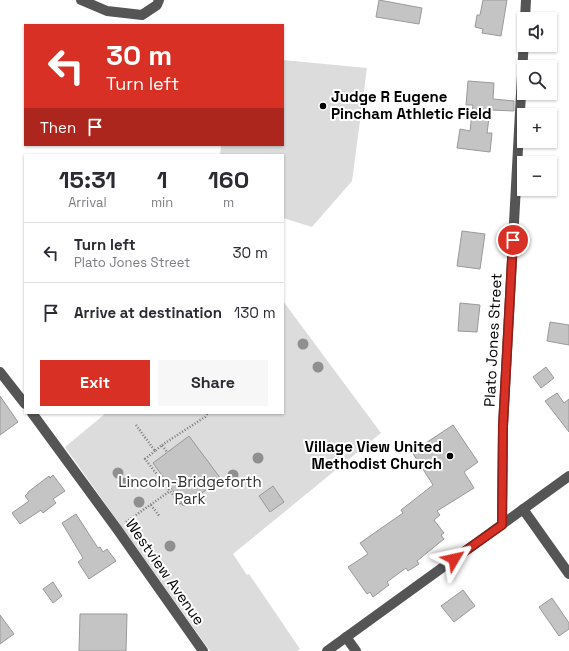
<!DOCTYPE html>
<meta charset="utf-8">
<style>
:root{--surface:#fff;--page:#f7f7f7;--text:#2b2b33;--muted:#7c7c81;--line:#e1e1e2;--accent:#d93025}
body{margin:0;font-family:"Space Grotesk",sans-serif;background:var(--page);color:var(--text);height:100vh;display:flex;flex-direction:column;font-size:15px;white-space:nowrap}
*{box-sizing:border-box;margin:0}
p{font-size:13px;color:var(--muted)}
.icon{flex:none;width:22px;height:22px;fill:none;stroke:currentColor;stroke-width:2;stroke-linecap:round;stroke-linejoin:round}
.map{position:relative;flex:1;overflow:hidden}
.details{position:absolute;left:24px;top:154px;width:260px;height:260px;display:flex;flex-direction:column;background:var(--surface);border-radius:0px;box-shadow:0 1px 3px #0004}
.details>*{flex:none}
.guide{position:absolute;left:24px;top:24px;width:260px;height:122px;border-radius:0px;box-shadow:0 1px 3px #0004;background:#d93025;color:#fff;overflow:hidden}
.buttons{position:absolute;left:517px;top:12px;display:grid;gap:8px}
.buttons a{display:grid;place-items:center;width:40px;height:40px;border-radius:0px;background:var(--surface);box-shadow:0 1px 3px #0004;font-size:20px}
.pin{position:absolute;display:grid;place-items:center;width:34px;height:34px;color:#fff;margin:-17px;border:2px solid #fff;border-radius:50%;box-shadow:0 1px 4px #0007}
.me{position:absolute;width:44px;margin:-22px;rotate:54deg;stroke-linejoin:round;filter:drop-shadow(0 0 3px #0008)}
.turn{display:flex;align-items:center;gap:14px;height:84px;padding:0 16px;font-size:18px}
.turn .icon{width:52px;height:52px;stroke-width:2.5}
.turn b{display:block;font-size:28px;line-height:34px}
.then{display:flex;align-items:center;height:38px;padding:0 16px;background:#0003;gap:8px;font-size:15px}
.eta{display:flex;justify-content:space-evenly;align-items:center;height:68px;text-align:center}
.eta b{font-size:24px;font-weight:800;line-height:28px}
.button{display:flex;gap:8px;margin-top:auto;padding:8px 16px}
.button a{flex:1;height:46px;border-radius:0px;background:var(--accent);color:#fff;font-size:16px;font-weight:800;line-height:46px;text-align:center}
.button a+a{background:var(--page);color:var(--text)}
ul{padding:0;list-style:none}
li{display:flex;align-items:center;gap:12px;height:60px;padding:0 16px;border-top:1px solid var(--line)}
li div{flex:1}
li b{display:block;font-size:15px}
li em{font-style:normal}
.map>svg:first-child{display:block}
</style>
<div class="map">
<svg width="569" height="651" viewBox="0 0 569 651">
<rect width="100%" height="100%" fill="#fff"/>
<!-- green -->
<g fill="#dcdcdc">
<polygon points="283,60 367,68 352,181 312,227 283,218 283,155 220,155 221,145 283,145"/>
<polygon points="283,301 381,433 233,554 247,575 249,574 300,649 297,651 210,651 65,447 106,413 283,413"/>
</g>
<!-- building -->
<g fill="#c4c4c4" stroke="#999">
<polygon points="379,0 422,8 419,24 376,17"/>
<polygon points="483,0 507,0 501,36 482,33 483,29 475,27 477,15 480,15"/>
<polygon points="468,81 494,83 493,99 514,101 514,111 490,110 487,133 492,133 490,152 457,148 460,129 470,131 473,105 466,105"/>
<polygon points="462,231 485,234 480,269 457,266"/>
<polygon points="460,303 480,305 477,332 458,331"/>
<polygon points="550,322 569,325 569,345 547,341"/>
<polygon points="546,367 554,378 541,388 533,377"/>
<polygon points="557,393 564,403 569,399 569,432 545,401"/>
<polygon points="0,396 18,422 0,435"/>
<polygon points="453,425 478,462 464,472 474,488 437,511 440,515 434,520 444,533 441,535 444,539 417,561 419,564 408,571 406,568 387,582 389,585 373,597 370,592 367,594 348,567 368,554 360,543 403,513 401,510 433,485 412,452"/>
<polygon points="189,436 221,479 184,506 153,463"/>
<polygon points="53,475 65,491 53,499 56,503 43,513 41,510 20,524 12,513 29,501 25,496 28,493 28,492 49,476 50,478"/>
<polygon points="273,486 284,502 270,512 259,496"/>
<polygon points="76,514 98,548 100,547 103,552 107,549 116,561 89,579 78,562 83,558 62,523"/>
<polygon points="53,582 62,596 53,603 43,589"/>
<polygon points="463,590 475,606 454,622 441,606"/>
<polygon points="552,598 569,623 569,629 559,636 539,607"/>
<polygon points="80,614 127,614 126,651 79,651"/>
<polygon points="0,615 14,634 0,644"/>
</g>
<g fill="none" stroke-linecap="round" stroke-linejoin="round">
<!-- path -->
<g stroke="#777" stroke-width="2.5" stroke-dasharray="1 2" stroke-linecap="butt">
<polyline points="136,425 155,451 162,445 167,452"/>
<polyline points="162,445 205,417 208,413"/>
<polyline points="155,451 145,459 181,505 183,504"/>
<polyline points="151,505 160,517"/>
<polyline points="126,522 170,491"/>
</g>
<!-- minor -->
<g stroke="#555" stroke-width="10">
<polyline points="81,0 107,11 142,15 157,5 159,0"/>
<polyline points="525,19 526,0"/>
<polyline points="0,372 25,404"/>
<polyline points="32,413 117,529 203,651"/>
<polyline points="523,509 569,574"/>
<polyline points="502,525 503,426 524,38"/>
<polyline points="346,637 356,651"/>
<polyline points="327,651 569,476"/>
</g>
</g>
<!-- trees -->
<g fill="#8f8f8f">
<circle cx="303" cy="344" r="5.5"/>
<circle cx="318" cy="367" r="5.5"/>
<circle cx="258" cy="458" r="5.5"/>
<circle cx="118" cy="473" r="5.5"/>
<circle cx="233" cy="475" r="5.5"/>
<circle cx="123" cy="483" r="5.5"/>
<circle cx="139" cy="502" r="5.5"/>
<circle cx="170" cy="546" r="5.5"/>
</g>
<g fill="none" stroke-linecap="round" stroke-linejoin="round">
<!-- route casing -->
<g stroke="#8d1f18" stroke-width="10">
<polyline id="route" points="454,559 502,525 503,426 513,240"/>
</g>
<!-- route -->
<use href="#route" stroke="#d93025" stroke-width="7"/>
</g>
<!-- markers -->
<g fill="#000" stroke="#fff" stroke-width="1.5">
<circle cx="323" cy="106" r="4"/>
<circle cx="450" cy="456" r="4"/>
</g>
<g text-anchor="middle" stroke-width="4" stroke-linejoin="round" paint-order="stroke">
<!-- poi labels -->
<g font-size="15" font-weight="bold" fill="#000" stroke="#fff" text-anchor="start">
<text x="331" y="102">Judge R Eugene<tspan x="331" dy="17">Pincham Athletic Field</tspan></text>
<text x="442" y="452" text-anchor="end">Village View United<tspan x="442" dy="17">Methodist Church</tspan></text>
</g>
<!-- street labels -->
<g font-size="15" fill="#000" stroke="#fff">
<text transform="translate(493 340) rotate(-87)" y="5">Plato Jones Street</text>
<text transform="translate(165 572) rotate(55)" y="5">Westview Avenue</text>
</g>
<!-- park labels -->
<g font-size="15" fill="#333" stroke="#fff">
<text x="190" y="487">Lincoln-Bridgeforth<tspan x="190" dy="17">Park</tspan></text>
</g>
</g>
</svg>
<div class="buttons">
<a><svg class="icon" aria-label="sound" viewBox="0 0 24 24"><path d="M4 9h4l5-4v14l-5-4H4zM17 9q2 3 0 6"/></svg></a>
<a><svg class="icon" aria-label="search" viewBox="0 0 24 24"><circle cx="10" cy="10" r="6"/><path d="M15 15l6 6"/></svg></a>
<a>+</a>
<a>−</a>
</div>
<div class="pin" style="left:513px;top:240px;background:#d93025"><svg class="icon" aria-label="arrive" viewBox="0 0 24 24"><path d="M6 21V4h12l-3 4 3 4H6"/></svg></div>
<svg class="me" style="left:454px;top:559px" viewBox="-20 -20 40 40"><path d="M0-17L14 15 0 8-14 15z" fill="#d93025" stroke="#fff" stroke-width="4"/></svg>
<div class="guide">
<div class="turn"><svg class="icon" aria-label="left" viewBox="0 0 24 24"><path d="M17 20v-9H6M10 6l-5 5 5 5"/></svg><div><b>30 m</b>Turn left</div></div>
<div class="then">Then<svg class="icon" aria-label="arrive" viewBox="0 0 24 24"><path d="M6 21V4h12l-3 4 3 4H6"/></svg></div>
</div>
<section class="details">
<div class="eta">
<div><b>15:31</b><p>Arrival</p></div>
<div><b>1</b><p>min</p></div>
<div><b>160</b><p>m</p></div>
</div>
<ul>
<li><svg class="icon" aria-label="left" viewBox="0 0 24 24"><path d="M17 20v-9H6M10 6l-5 5 5 5"/></svg><div><b>Turn left</b><p>Plato Jones Street</p></div><em>30 m</em></li>
<li><svg class="icon" aria-label="arrive" viewBox="0 0 24 24"><path d="M6 21V4h12l-3 4 3 4H6"/></svg><div><b>Arrive at destination</b></div><em>130 m</em></li>
</ul>
<div class="button"><a>Exit</a><a>Share</a></div>
</section>
</div>
